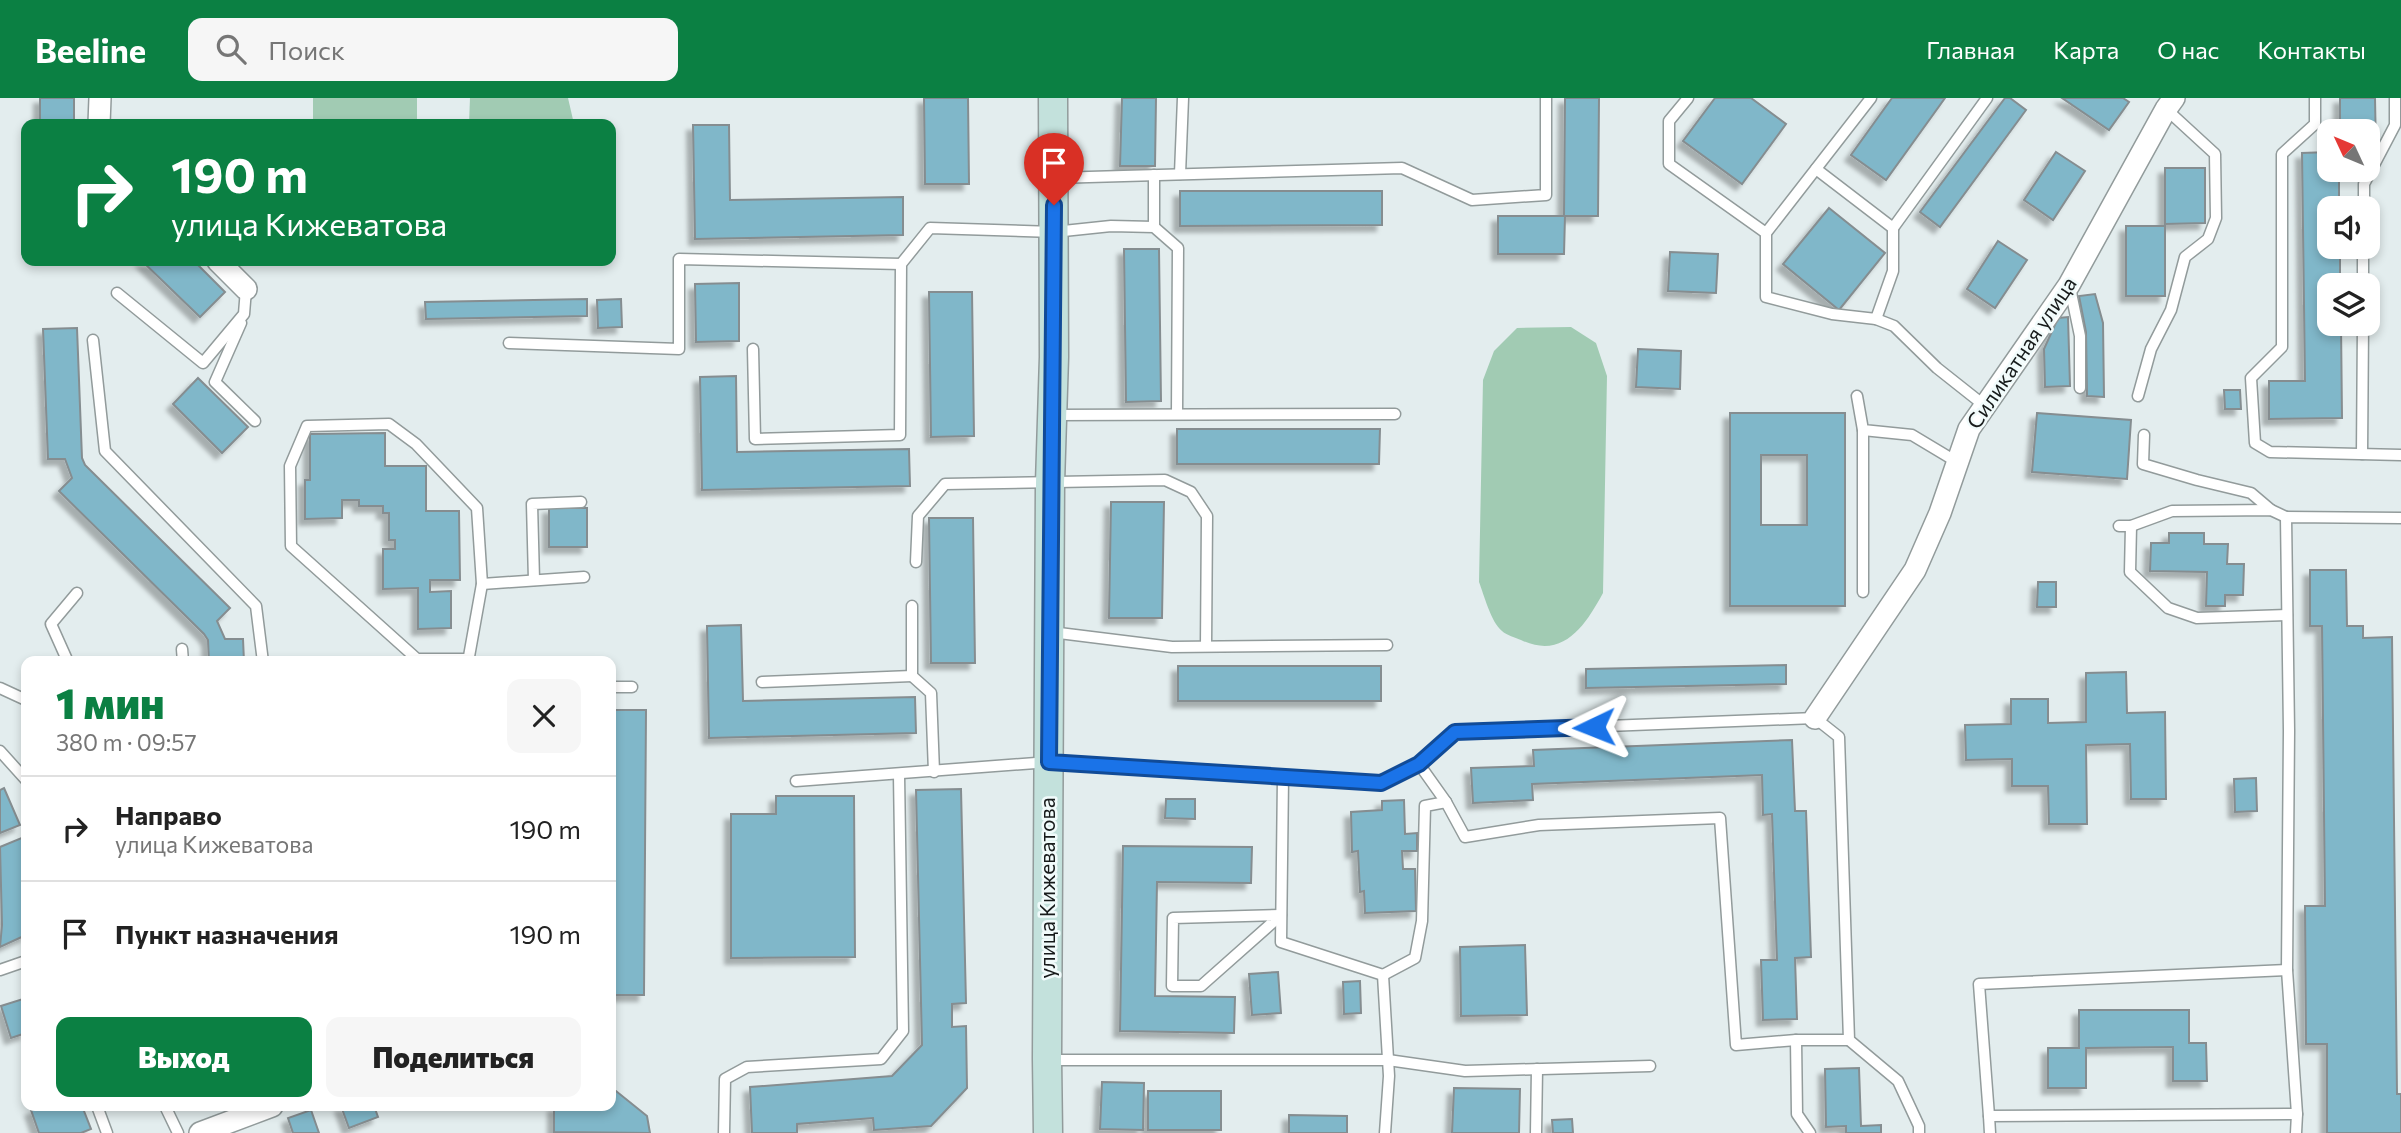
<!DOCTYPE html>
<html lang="ru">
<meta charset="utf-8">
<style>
:root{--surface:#fff;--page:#f6f6f6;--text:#222;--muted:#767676;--line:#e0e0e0;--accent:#0b8043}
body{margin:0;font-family:Commissioner,sans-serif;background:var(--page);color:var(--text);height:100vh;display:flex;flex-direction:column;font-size:26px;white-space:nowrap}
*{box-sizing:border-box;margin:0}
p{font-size:23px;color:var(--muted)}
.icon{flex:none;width:38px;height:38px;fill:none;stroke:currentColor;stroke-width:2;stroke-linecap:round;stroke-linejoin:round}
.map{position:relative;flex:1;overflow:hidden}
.side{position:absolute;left:21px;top:558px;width:595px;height:455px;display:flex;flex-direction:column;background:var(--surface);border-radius:14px;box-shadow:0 4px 10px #0003}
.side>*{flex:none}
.banner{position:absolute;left:21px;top:21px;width:595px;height:147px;border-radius:14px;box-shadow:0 4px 10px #0003;background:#0b8043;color:#fff;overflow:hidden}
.needle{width:46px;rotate:314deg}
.tools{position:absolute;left:2317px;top:21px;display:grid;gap:14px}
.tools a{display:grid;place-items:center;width:63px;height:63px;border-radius:14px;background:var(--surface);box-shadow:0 4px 10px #0003;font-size:35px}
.pin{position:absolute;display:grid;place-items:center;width:60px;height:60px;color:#fff;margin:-72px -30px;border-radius:50% 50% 50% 0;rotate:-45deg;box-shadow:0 0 7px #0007}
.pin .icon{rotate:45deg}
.me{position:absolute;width:77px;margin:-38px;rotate:268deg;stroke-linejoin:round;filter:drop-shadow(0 0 5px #0008)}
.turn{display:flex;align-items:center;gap:24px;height:147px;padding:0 35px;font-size:32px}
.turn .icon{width:91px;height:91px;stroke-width:2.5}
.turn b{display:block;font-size:49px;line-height:60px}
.round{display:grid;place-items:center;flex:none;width:74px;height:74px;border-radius:14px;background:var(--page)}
.summary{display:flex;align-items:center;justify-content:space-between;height:119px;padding:0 35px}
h1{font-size:42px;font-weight:800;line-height:52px;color:var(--accent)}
.action{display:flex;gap:14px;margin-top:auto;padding:14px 35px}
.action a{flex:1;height:80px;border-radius:14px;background:var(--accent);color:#fff;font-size:28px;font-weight:800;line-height:80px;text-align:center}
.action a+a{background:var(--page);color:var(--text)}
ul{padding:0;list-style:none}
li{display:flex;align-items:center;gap:21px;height:105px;padding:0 35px;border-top:2px solid var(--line)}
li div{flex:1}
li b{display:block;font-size:26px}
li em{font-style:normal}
header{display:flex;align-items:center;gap:42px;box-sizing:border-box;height:98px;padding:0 35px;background:var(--accent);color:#fff}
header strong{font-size:33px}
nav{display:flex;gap:38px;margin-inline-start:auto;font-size:24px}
.search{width:490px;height:63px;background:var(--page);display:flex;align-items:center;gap:18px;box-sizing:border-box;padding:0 24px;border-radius:14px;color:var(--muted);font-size:26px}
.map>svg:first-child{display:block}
</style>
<header>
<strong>Beeline</strong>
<div class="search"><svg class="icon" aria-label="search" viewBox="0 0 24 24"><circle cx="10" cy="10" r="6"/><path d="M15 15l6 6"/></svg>Поиск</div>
<nav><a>Главная</a><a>Карта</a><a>О нас</a><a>Контакты</a></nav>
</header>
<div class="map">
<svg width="2401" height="1035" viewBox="0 0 2401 1035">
<defs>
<filter id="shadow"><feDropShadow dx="-6" dy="6" stdDeviation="2" flood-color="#0004"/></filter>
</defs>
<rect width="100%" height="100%" fill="#e3edee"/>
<!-- green -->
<g fill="#a1cbb3">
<rect x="313" y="0" width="104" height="26"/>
<polygon points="470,0 568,0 574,26 469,26"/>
<path d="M1571,229L1596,245L1607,278L1603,495C1585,528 1563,562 1521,542C1516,540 1506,537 1502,533C1491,524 1484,497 1479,484L1483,282L1494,253L1517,230Z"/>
</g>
<!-- building -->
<g fill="#80b7c9" stroke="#858d90" stroke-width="2" fill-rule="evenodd" filter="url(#shadow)">
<rect x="40" y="0" width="34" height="26"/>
<polygon points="924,0 968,0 969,86 925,86"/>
<polygon points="1122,0 1156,0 1155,68 1120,68"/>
<polygon points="1565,0 1599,0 1598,118 1565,118 1564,156 1498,156 1498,118 1564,118"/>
<polygon points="1715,0 1751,0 1786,26 1742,86 1683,43"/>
<polygon points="1892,0 1945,0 1886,82 1851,57"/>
<polygon points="2005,0 2010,0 2026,12 1940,129 1920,114"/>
<polygon points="2062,0 2123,0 2129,4 2109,32"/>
<polygon points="2340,0 2375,0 2376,52 2368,52 2368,33 2340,33"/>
<polygon points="693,27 729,27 730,102 903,99 903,137 695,141"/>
<polygon points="2056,54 2085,73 2053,122 2024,102"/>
<polygon points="2329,54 2329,72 2339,72 2339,110 2329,110 2329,149 2340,149 2340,187 2329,187 2329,226 2341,226 2342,320 2269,321 2269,283 2305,283 2302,55"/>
<polygon points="2165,70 2205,70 2205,125 2165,126"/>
<polygon points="1180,93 1382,93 1382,127 1180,128"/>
<polygon points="1829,110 1885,155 1839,212 1783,166"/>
<rect x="2126" y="128" width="39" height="70"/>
<polygon points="1998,143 2027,162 1995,210 1967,191"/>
<polygon points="1124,151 1159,151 1161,303 1126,304"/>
<polygon points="1670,154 1718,156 1716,195 1668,193"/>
<polygon points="142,163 194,163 225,194 200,219"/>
<polygon points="739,185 739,243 696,244 695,186"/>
<polygon points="929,194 972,194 974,338 931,339"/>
<polygon points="2095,196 2103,225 2104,299 2087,298 2086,234 2079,198"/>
<polygon points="587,201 587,218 426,221 425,204"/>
<polygon points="621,201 622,229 598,230 597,202"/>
<polygon points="2068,219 2070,288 2045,289 2044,251 2058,220"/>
<polygon points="77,230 82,360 85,367 230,510 217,523 225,541 243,541 244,564 209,564 208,542 204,536 59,393 72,380 65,361 48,361 43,231"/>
<polygon points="1638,251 1681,253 1680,291 1636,289"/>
<polygon points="736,278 737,354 909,351 910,388 702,392 700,279"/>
<polygon points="198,280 248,329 222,355 173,306"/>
<polygon points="2224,292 2240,292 2241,311 2225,311"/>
<path d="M1730,315H1845V508H1730ZM1761,357H1807V427H1761Z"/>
<polygon points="2037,315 2131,322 2127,381 2032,374"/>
<polygon points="1177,331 1380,331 1379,366 1177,366"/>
<polygon points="385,335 385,368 426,368 426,413 459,413 460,482 430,482 430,494 451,493 451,530 418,531 418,490 383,491 383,451 395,451 395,442 389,442 389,415 383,415 383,408 359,408 359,402 342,402 342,420 305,421 305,382 310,382 310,336"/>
<polygon points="1111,404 1164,404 1162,520 1109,520"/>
<rect x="549" y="410" width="38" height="39"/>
<polygon points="929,420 973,420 975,565 931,565"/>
<polygon points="2169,435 2204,435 2204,446 2228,446 2227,466 2244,466 2243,497 2225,497 2225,508 2206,508 2207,474 2150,473 2151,445 2169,445"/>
<polygon points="2310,472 2346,472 2347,528 2363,528 2363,540 2392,539 2397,996 2401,996 2401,1035 2327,1035 2327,946 2306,946 2305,808 2325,808 2322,528 2310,528"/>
<polygon points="2038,484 2056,484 2056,509 2037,509"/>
<polygon points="741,527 743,603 915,599 916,635 709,640 707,528"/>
<polygon points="1786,567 1786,586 1586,590 1586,571"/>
<rect x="1178" y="568" width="203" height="35"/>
<polygon points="2126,574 2127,615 2165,614 2166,701 2131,701 2130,646 2086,647 2087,726 2049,726 2048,688 2012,688 2012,661 1966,662 1965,627 2011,626 2011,601 2048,601 2048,625 2086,624 2086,575"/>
<polygon points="611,612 646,612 644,897 611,897"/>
<polygon points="1792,642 1795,713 1806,713 1811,859 1795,860 1797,921 1763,922 1761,862 1777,862 1772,716 1763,717 1762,677 1532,686 1533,702 1473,705 1471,670 1534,668 1533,652"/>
<polygon points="2256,680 2257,713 2235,714 2234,681"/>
<polygon points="4,690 20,727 0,735 0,692"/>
<polygon points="961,691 966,905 952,906 952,929 966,928 967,990 931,1028 874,1032 873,1020 797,1026 797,1035 752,1035 750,989 892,978 922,947 916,692"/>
<polygon points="776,698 854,698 855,859 731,860 731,716 776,716"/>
<polygon points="1166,701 1195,701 1195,721 1165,720"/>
<polygon points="1404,702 1405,736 1417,735 1417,753 1402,753 1403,771 1415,771 1416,813 1365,815 1364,793 1360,794 1358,753 1352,754 1351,714 1382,712 1382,703"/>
<polygon points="24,739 26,744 26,837 0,849 2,827 0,749"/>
<polygon points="1123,748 1252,749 1251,785 1157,784 1155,898 1235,899 1234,935 1120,933"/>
<polygon points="1525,847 1527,917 1461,918 1460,849"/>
<polygon points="1278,874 1281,915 1252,917 1249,876"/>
<polygon points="1360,883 1361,915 1344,916 1343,884"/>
<polygon points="26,900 26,935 11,940 1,908"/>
<polygon points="2079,912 2189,912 2189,945 2206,945 2207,983 2173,983 2173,949 2086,950 2086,990 2048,990 2048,950 2079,950"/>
<polygon points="1859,970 1861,1028 1881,1027 1881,1035 1846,1035 1846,1028 1826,1029 1825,971"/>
<polygon points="1102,984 1144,985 1143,1032 1100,1031"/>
<polygon points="611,989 647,1018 650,1035 554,1034 554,1008 611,1008"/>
<polygon points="1454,990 1520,991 1519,1035 1452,1035"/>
<rect x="1148" y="993" width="73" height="39"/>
<polygon points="42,1008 82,1008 91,1031 81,1035 39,1035 31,1012"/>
<polygon points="341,1008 374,1008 378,1019 349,1030"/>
<polygon points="311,1012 319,1035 293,1035 288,1020"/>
<polygon points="1289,1017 1347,1018 1347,1035 1289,1035"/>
<polygon points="1572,1021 1573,1035 1553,1035 1552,1022"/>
</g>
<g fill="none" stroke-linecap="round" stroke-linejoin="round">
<!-- lane casing -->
<g stroke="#929b9b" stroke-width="13">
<g id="lane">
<polyline points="1688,0 1669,23 1669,66 1766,135"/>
<polyline points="1871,0 1766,135 1766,199 1832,216 1876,221 1893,173 1893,130"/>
<polyline points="2315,0 2315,26 2282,56 2282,249 2251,280 2255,345 2270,354 2401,357"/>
<polyline points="1816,71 1893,130 1987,0"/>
<polyline points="1180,76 1183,0"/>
<polyline points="1054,80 1402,70 1472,102 1546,97 1546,0"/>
<polyline points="2364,110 2364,86 2395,27 2395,0"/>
<polyline points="1154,129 1154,77"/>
<polyline points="2363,187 2363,149"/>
<polyline points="2070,190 2080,238 2080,290"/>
<polyline points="117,195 203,265 244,216 246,191"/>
<polyline points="1876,221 1894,228 1937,270 1985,308"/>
<polyline points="241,225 215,284 255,323"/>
<polyline points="93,242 105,353 256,508 263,564"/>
<polyline points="509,245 679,251 679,161 901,166"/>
<polyline points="753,251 755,341 900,337 901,166 930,130 1054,134 1111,128 1154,129 1178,150 1177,316"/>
<polyline points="1857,298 1863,332 1912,337 1957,364"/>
<polyline points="2138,298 2151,251 2171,212 2185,159 2208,141 2216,120 2215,56 2166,11"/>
<polyline points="1053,317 1395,316"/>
<polyline points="2144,337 2143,366 2197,382 2251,395 2271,412"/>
<polyline points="2362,356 2363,226"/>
<polyline points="2119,428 2131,428 2172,413 2271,412 2286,419"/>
<polyline points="2131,428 2130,474 2168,510 2197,520 2287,517"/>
<polyline points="916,464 918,418 945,386 1165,382 1191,394 1207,418 1206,548"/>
<polyline points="534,482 532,406 581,404"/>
<polyline points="482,486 584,479"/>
<polyline points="1863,494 1863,332"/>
<polyline points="912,508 912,578 931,595 934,674"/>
<polyline points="1051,534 1172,549 1387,547"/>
<polyline points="182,551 183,564"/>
<polyline points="68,564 51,526 77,495"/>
<polyline points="468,564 482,486 477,410 416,346 389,326 307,328 290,368 291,448 417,561 469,561"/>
<polyline points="762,584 912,578"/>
<polyline points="611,589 632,589"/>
<polyline points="0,590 26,602"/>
<polyline points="0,653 26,682"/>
<polyline points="1419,666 1446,704 1465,739 1539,727 1720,720 1736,947 1796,942"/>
<polyline points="1283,679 1281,844 1383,877 1389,978 1385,1035"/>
<polyline points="796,683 1049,664 1381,685 1419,666 1455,634 1815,620 1839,639 1849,942 1898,983 1919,1028 1919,1035"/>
<polygon points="1281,817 1201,888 1172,888 1173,820"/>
<polyline points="0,872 26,863"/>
<polyline points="1383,877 1415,860 1422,823 1425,708 1446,704"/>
<polyline points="1049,962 1388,962 1465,973 1650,968"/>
<polyline points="97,1008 107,1035"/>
<polyline points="165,1008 178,1035"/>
<polyline points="1989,1018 1979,886 2287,872"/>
<polyline points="724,1035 725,981 747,969 881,961 903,933 899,677"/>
<polyline points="1536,1035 1537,971"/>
<polyline points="1810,1035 1797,1016 1796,942 1849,942"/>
<polyline points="1990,1035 1989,1018 2297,1016"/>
<polyline points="2296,1035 2297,1016 2287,872 2289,633 2286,419 2401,420"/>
</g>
</g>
<!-- street casing -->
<g stroke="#929b9b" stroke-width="24">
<g id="street">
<polyline points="99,26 100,0"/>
<polyline points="218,163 246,191"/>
<polyline points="1815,620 1915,472 1940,415 1969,331 2069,187 2166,11 2174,0"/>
<polyline points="200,1035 272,1008"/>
</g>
</g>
<!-- secondary casing -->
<g stroke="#929b9b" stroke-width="31">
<polyline id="secondary" points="1048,1035 1047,961 1050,385 1054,259 1053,0"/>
</g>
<!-- lane -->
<use href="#lane" stroke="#fff" stroke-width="10"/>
<!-- street -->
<use href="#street" stroke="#fff" stroke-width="21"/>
<!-- secondary -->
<use href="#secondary" stroke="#c3e1dc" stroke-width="28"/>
</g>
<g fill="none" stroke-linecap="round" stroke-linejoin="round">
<!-- route casing -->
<g stroke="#114b97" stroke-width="18">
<polyline id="route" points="1054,107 1049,664 1381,685 1419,666 1455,634 1594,629"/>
</g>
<!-- route -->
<use href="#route" stroke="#1a73e8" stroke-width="12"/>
</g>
<g text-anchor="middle" stroke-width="5" stroke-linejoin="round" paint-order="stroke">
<!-- street labels -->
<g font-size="21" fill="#171b1b" stroke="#f1fbfb">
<text transform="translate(2022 255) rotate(-56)" y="7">Силикатная улица</text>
<text transform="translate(1048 790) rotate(-90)" y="7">улица Кижеватова</text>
</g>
</g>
</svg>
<div class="tools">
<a><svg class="needle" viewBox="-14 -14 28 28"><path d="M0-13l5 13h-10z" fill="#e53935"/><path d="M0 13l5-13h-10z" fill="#767676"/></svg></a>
<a><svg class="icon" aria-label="sound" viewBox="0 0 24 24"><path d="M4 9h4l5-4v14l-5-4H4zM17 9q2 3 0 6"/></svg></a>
<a><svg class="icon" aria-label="layers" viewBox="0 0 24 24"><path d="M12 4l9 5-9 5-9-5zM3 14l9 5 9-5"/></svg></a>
</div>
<div class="pin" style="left:1054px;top:107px;background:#d93025"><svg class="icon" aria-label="arrive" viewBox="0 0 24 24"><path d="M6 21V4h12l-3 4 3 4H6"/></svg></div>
<svg class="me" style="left:1594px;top:629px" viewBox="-20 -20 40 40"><path d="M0-17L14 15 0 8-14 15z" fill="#1a73e8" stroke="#fff" stroke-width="4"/></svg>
<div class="banner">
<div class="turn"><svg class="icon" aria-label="right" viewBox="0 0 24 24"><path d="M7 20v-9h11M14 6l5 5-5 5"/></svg><div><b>190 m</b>улица Кижеватова</div></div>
</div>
<section class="side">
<div class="summary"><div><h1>1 мин</h1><p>380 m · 09:57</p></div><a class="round"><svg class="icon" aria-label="close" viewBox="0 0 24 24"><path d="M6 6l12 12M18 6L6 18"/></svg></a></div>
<ul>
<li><svg class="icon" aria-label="right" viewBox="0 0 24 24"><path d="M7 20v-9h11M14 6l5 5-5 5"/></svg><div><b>Направо</b><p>улица Кижеватова</p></div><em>190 m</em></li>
<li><svg class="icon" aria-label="arrive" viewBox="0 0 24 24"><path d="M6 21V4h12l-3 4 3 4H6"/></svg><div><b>Пункт назначения</b></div><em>190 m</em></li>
</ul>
<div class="action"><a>Выход</a><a>Поделиться</a></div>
</section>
</div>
